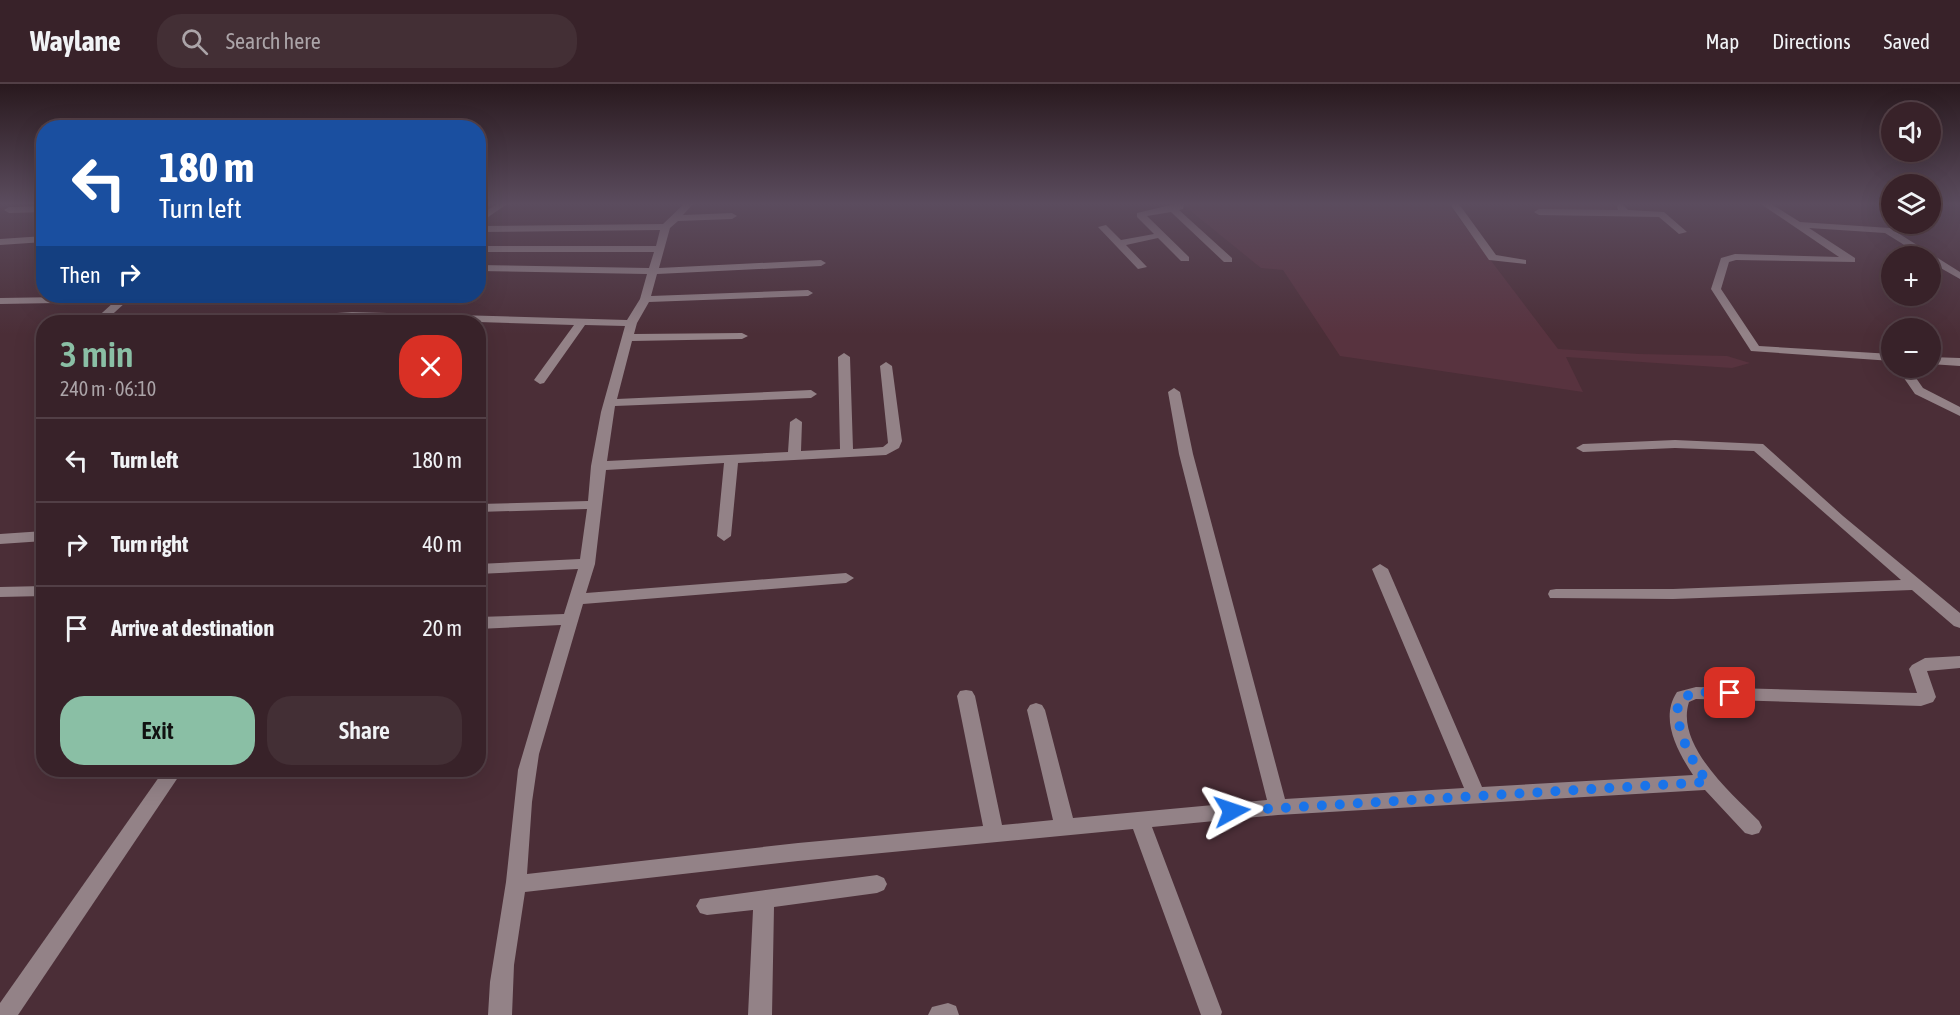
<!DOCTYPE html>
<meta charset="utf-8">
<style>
:root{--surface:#382229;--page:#432f35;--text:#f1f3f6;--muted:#aba4a8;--line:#523f46;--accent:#8abfa5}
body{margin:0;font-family:"Asap Condensed",sans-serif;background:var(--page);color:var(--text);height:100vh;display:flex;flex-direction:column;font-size:22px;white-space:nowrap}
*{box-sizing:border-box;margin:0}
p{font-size:20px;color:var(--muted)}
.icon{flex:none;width:33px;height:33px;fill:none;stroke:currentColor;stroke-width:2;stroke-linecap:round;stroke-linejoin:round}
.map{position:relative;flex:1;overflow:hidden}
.side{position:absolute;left:36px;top:231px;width:450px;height:462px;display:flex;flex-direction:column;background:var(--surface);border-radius:24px;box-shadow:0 6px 24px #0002,0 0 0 2px var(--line)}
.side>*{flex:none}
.guide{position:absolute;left:36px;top:36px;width:450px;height:183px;border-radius:24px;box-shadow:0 6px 24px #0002,0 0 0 2px var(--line);background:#1a4fa0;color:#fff;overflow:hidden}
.buttons{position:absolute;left:1881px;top:18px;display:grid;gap:12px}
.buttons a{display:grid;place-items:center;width:60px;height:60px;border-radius:50%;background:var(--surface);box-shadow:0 6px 24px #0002,0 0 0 2px var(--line);font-size:30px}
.pin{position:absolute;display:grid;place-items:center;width:51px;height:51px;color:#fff;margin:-26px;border-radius:12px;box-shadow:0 3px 9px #0006}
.me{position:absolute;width:66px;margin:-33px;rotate:85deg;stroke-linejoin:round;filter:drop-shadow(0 0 4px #0008)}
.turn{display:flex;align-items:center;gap:21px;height:126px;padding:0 24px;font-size:27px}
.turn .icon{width:78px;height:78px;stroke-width:2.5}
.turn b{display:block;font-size:42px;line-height:51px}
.then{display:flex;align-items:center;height:57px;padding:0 24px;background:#0003;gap:12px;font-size:22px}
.round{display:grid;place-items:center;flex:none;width:63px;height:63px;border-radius:24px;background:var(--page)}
.headline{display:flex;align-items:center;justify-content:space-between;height:102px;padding:0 24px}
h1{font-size:36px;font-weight:600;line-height:45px;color:var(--accent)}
.primary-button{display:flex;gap:12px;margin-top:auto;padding:12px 24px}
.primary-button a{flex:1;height:69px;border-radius:24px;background:var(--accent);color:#111;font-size:24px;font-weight:600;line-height:69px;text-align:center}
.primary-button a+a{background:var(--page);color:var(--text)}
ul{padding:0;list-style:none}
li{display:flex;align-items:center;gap:18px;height:84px;padding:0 24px;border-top:2px solid var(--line)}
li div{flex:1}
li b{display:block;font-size:22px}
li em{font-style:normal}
header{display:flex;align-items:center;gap:36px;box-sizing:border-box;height:84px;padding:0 30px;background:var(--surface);border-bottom:2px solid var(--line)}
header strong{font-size:28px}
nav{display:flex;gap:33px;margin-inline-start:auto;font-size:21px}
.search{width:420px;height:54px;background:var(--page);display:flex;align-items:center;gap:15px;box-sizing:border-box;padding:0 21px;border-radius:24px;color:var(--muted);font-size:22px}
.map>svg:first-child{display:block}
</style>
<header>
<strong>Waylane</strong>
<div class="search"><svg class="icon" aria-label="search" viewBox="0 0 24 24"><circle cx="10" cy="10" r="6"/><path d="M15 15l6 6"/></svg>Search here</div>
<nav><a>Map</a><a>Directions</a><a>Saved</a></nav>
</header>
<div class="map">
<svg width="1960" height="931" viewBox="0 0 1960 931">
<rect width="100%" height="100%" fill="#4b2e37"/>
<!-- built -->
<g fill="#58333f">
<polygon points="1182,120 1448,120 1558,265 1639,270 1727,272 1750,279 1732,284 1566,273 1583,308 1340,272 1283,186 1261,184"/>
<polygon points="1533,120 1612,120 1623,132 1543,130"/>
</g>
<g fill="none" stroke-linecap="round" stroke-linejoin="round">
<!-- minor -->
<g fill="#938287" fill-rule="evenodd">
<polygon points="497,120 507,120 478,140 478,132"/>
<path d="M684,120H693L683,131L732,129L737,132L732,135L678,137L670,144L659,184L821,176L826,179L821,182L657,190L651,212L808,206L813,209L808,212L649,218L637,239L634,250L742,249L748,252L742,255L632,257L617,315L811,306L817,310L811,314L615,322L607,377L788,368L790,338L796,334L802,338L801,367L840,365L838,273L844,269L850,273L853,365L883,363L888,359L880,282L886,278L892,282L902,357L899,364L886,371L738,379L731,452L724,457L717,452L724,379L606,386L595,480L586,509L846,489L854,494L846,499L583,520L539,670L532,718L527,790L798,759L983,742L957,612L960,607L966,606L972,607L975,612L1002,741L1053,736L1027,626L1030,621L1036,619L1042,621L1045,626L1073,734L1267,716L1179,370L1168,308L1174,304L1180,308L1193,370L1285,715L1464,704L1372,485L1380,480L1388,485L1482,703L1693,691C1678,668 1659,635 1677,608L1696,603L1917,609L1909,585L1912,581L1925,574L1960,572V584L1927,587L1936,613L1933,618L1921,622L1696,615L1689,618C1675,661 1732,710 1759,737L1762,743L1759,749L1752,751L1745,749L1705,706L1278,731L1152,743L1222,928L1221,931H1201L1133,745L798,777L525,808L514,881L512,931H488L490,898L506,798L518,686L561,541L478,545V533L564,530L578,485L478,490V480L580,475L587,425L478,428V420L588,417L591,382L601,328L625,242L585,241L544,299L540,300L534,296L574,241L352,234L289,238H240L246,235L352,228L627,236L640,215L647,190L478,187V181L649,184L654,168H478V162H656L660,146L478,148V142L663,140Z"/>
<polygon points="1175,120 1184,120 1183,125 1179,126 1232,174 1232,178 1224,178 1171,128 1147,132 1189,173 1189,177 1181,177 1158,154 1126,161 1147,183 1138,185 1098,143 1106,141 1121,156 1154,150 1137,133 1137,129"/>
<polygon points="1450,120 1459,120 1496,171 1526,176 1526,180 1489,176"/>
<polygon points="1616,120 1622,120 1628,126 1664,128 1687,148 1679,150 1659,133 1539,131 1534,128 1539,125 1618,126"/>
<polygon points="1761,120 1771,120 1800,138 1890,144 1960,188 1960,195 1930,178 1930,172 1922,172 1885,149 1809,144 1855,174 1855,178 1736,176 1729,178 1721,205 1759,262 1892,270 1892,277 1751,267 1711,205 1721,174 1735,170 1839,173"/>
<polygon points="44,122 44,128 9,129 4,126 9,123"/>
<polygon points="44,152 44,158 0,161 0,155"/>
<polygon points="123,212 174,212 169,215 126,218 104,238 92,238 114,218 0,220 0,214"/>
<polygon points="1930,273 1960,274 1960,282 1930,280"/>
<polygon points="1897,284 1909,284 1923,304 1960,323 1960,332 1915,310"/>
<polygon points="1675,356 1763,360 1843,432 1960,529 1960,544 1954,542 1912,506 1673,515 1550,514 1548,510 1550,506 1556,505 1673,505 1901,496 1754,367 1675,364 1583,368 1576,364 1583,360"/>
<polygon points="44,447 44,457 0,460 0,450"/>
<polygon points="44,502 44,512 0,513 0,503"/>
<polygon points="164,686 183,686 18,931 0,931 0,919"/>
<polygon points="877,791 884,794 887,800 884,806 877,809 774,823 772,931 748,931 753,826 707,831 700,829 696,822 700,815"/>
<polygon points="948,919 956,922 959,931 928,931 932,923"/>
</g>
</g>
<!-- sky -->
<linearGradient id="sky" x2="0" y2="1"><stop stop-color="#29191e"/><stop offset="0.48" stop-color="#5b4c5e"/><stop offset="1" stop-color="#5b4c5e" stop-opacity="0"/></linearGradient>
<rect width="1960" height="250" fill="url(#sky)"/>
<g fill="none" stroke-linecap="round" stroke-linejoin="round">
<!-- route -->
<path stroke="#1a73e8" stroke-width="10" stroke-dasharray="0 18" d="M1232,727L1708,698C1691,678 1675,645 1678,619C1691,604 1712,609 1730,609"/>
</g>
</svg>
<div class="buttons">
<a><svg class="icon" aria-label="sound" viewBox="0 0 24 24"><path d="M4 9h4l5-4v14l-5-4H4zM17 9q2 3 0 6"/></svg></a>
<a><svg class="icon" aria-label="layers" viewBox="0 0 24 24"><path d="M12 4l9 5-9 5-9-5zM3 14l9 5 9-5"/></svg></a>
<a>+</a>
<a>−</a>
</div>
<div class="pin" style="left:1730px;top:609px;background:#d93025"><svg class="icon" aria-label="arrive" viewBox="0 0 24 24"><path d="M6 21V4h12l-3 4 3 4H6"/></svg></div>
<svg class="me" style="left:1232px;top:727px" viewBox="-20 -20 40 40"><path d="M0-17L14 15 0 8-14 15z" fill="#1a73e8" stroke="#fff" stroke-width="4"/></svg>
<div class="guide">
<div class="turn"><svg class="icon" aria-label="left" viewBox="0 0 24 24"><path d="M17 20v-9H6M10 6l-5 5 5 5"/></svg><div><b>180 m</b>Turn left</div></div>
<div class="then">Then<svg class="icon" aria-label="right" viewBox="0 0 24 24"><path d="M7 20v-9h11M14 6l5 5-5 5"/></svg></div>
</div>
<section class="side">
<div class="headline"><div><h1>3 min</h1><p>240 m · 06:10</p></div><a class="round" style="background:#d93025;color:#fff"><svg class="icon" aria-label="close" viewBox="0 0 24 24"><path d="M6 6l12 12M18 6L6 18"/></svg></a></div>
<ul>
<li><svg class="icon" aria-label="left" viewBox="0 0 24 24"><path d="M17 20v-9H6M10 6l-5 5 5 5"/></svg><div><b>Turn left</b></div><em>180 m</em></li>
<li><svg class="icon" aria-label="right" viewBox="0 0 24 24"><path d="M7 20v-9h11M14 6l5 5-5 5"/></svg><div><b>Turn right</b></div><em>40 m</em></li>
<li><svg class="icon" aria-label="arrive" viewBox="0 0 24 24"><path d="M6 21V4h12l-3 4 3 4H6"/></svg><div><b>Arrive at destination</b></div><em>20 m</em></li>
</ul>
<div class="primary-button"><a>Exit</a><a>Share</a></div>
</section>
</div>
